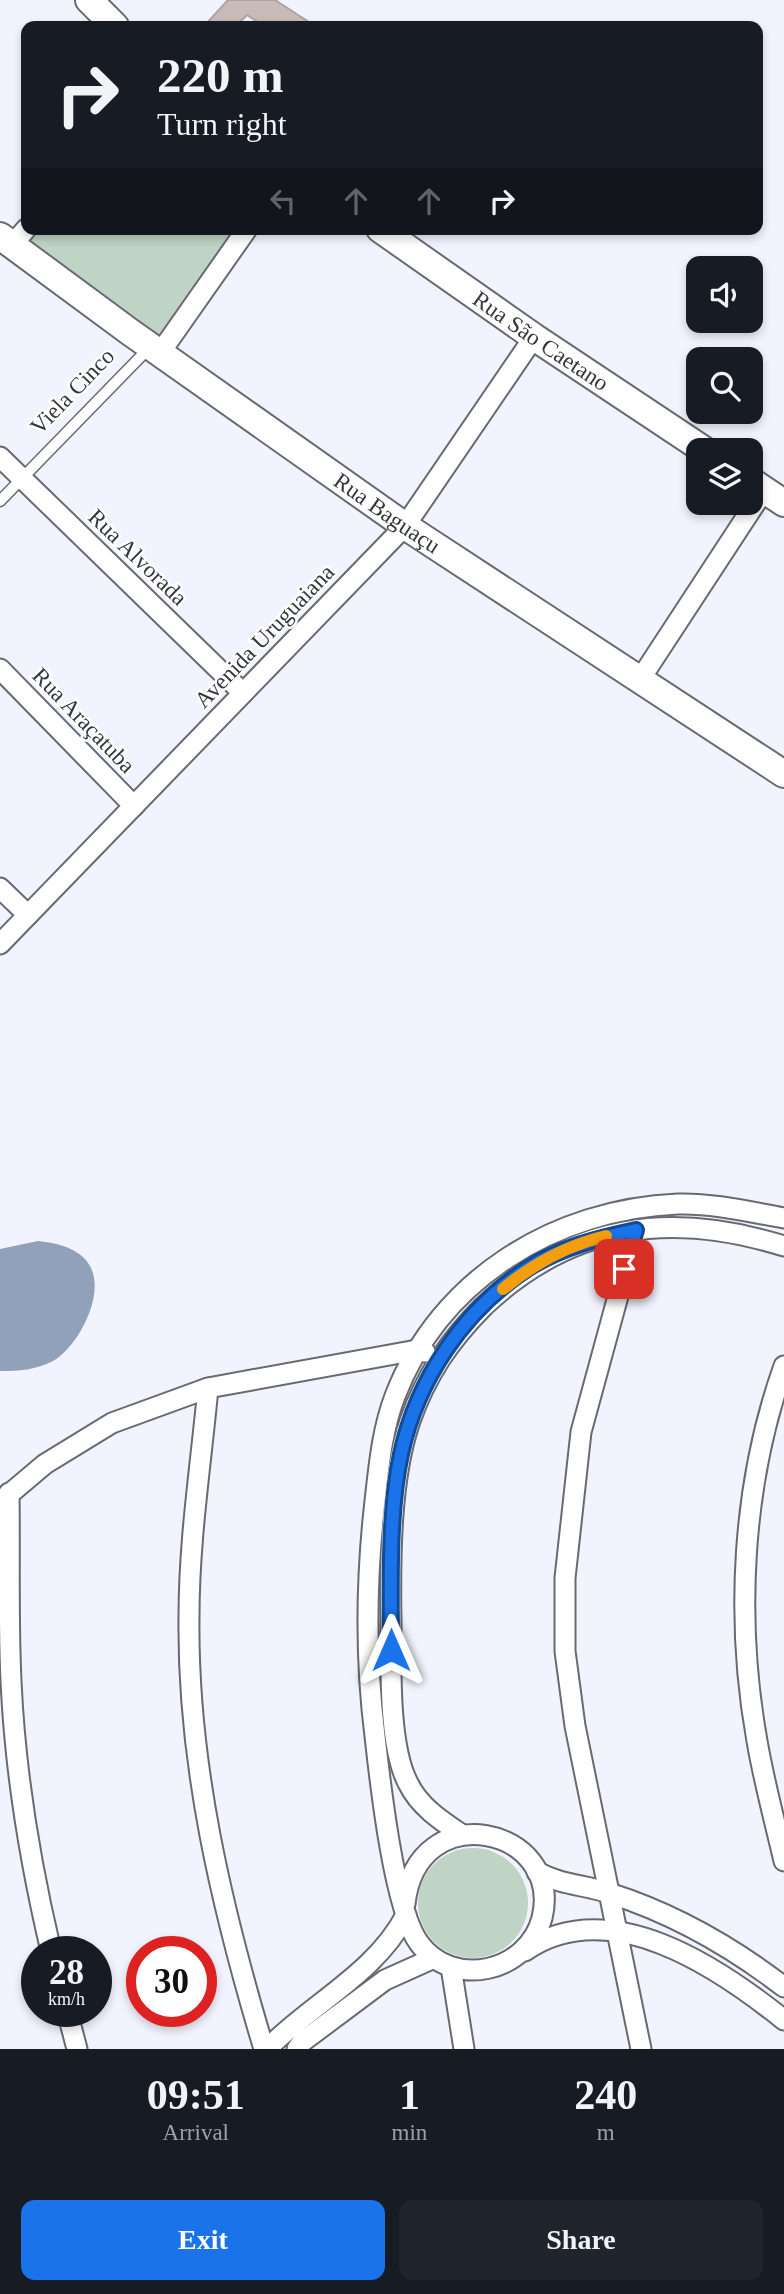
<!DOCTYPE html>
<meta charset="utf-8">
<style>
:root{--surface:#171b24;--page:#20242c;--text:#f1f3f6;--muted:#9ea1a6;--accent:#1a73e8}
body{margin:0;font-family:"Times New Roman",serif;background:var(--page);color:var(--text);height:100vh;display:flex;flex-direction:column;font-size:26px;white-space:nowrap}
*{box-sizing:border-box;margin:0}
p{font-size:23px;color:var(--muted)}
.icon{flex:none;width:38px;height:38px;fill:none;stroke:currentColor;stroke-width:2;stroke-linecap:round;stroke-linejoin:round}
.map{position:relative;height:2049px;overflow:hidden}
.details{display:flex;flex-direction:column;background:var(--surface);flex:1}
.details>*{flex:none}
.top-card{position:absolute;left:21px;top:21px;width:742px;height:214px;border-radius:14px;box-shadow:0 4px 10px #0003;background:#171b24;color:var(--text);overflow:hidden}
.buttons{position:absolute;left:686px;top:256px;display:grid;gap:14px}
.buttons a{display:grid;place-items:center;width:77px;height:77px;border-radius:14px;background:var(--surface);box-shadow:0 4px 10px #0003;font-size:35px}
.speed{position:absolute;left:21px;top:1936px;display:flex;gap:14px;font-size:35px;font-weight:700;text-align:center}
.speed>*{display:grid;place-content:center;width:91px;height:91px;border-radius:50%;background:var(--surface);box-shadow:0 4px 10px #0003;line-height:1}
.speed small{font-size:18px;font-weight:400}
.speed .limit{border:10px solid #d22;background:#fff;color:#111}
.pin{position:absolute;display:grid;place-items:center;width:60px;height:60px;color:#fff;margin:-30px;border-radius:14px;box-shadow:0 4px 10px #0006}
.me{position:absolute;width:77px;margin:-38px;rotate:0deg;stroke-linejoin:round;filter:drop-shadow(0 0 5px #0008)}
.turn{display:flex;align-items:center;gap:24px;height:147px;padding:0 21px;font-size:32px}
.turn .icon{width:91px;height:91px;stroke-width:2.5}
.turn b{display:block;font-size:49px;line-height:60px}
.lanes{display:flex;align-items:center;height:66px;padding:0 21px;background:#0003;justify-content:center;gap:35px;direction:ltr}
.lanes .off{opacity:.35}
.eta{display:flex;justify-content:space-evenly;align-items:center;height:119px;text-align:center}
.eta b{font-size:42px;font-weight:700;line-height:49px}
.cta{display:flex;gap:14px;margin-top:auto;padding:14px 21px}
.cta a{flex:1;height:80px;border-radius:14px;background:var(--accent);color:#fff;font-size:28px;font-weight:700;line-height:80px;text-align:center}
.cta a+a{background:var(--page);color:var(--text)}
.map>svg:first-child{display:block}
</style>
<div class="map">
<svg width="784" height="2049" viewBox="0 0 784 2049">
<rect width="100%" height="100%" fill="#f1f4fe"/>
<!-- green -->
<g fill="#bfd4c4">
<polygon points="40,229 233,229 157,343 24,247"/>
<circle cx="473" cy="1903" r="55"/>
</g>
<!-- water -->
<path fill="#90a1b9" d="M38,1241C57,1243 80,1248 90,1266C106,1294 78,1347 53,1361C36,1370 19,1371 0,1371V1249Z"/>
<!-- building -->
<polygon fill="#c8bbba" stroke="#b0a4a3" stroke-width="2" points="228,0 275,0 315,26 264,26 247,15 236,26 204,26"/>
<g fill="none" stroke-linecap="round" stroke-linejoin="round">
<!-- service casing -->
<g stroke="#676a73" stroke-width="13">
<polyline id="service" points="0,501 150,347"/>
</g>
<!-- minor casing -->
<g stroke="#676a73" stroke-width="23">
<g id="minor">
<polyline points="11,246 26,229"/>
<polyline points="160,353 247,229"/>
<polyline points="0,457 243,693"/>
<polyline points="0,669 134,806"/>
<polyline points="641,678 764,490"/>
<polyline points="0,888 28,915"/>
<polyline points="0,944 405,526 534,337"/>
<polyline points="636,1230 581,1432 565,1578 565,1651 575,1726 641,2049"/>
<path d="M784,1366C742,1484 735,1618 757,1741C764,1782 775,1822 784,1861"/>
<path d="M208,1388C201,1463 189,1540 189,1616C187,1763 222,1909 264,2049"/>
<path d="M9,1493C10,1555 8,1618 11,1681C15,1772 30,1862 51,1951"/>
<polyline points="0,1502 45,1464 112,1423 208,1388 417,1350 425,1352"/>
<path d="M461,1834C440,1820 419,1806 408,1783C388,1745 391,1664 391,1621C390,1559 390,1479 410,1421C426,1375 450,1340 484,1306C572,1223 671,1211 784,1246"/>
<path d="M537,1872C564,1886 582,1884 609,1893C672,1913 732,1947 784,1987"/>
<path d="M405,1904C417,1794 564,1827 542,1918C528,1972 453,1990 419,1943C394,1909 380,1782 375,1736C365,1657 366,1580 375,1501C379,1466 382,1430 395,1396C440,1279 555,1209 678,1204C713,1203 750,1212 784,1218"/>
<path d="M525,1951C609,1893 718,1967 784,2020"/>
<polyline points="451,1967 464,2049"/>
<polyline points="67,2011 77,2049"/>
<path d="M267,2049C312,2003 375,1974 406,1915"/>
<polyline points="297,2049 302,2042 385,1980 434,1958"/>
</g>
</g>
<!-- secondary casing -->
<g stroke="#676a73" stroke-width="30">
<g id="secondary">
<polyline points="89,0 115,26"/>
<path id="s1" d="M380,229L534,337L704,450"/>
<path id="s2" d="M0,236L130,332L405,526L784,774"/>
<polyline points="751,481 784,503"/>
</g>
</g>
<!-- service -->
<use href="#service" stroke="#fff" stroke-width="10"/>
<!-- minor -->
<use href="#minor" stroke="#fff" stroke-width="19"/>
<!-- secondary -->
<use href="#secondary" stroke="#fff" stroke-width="26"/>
</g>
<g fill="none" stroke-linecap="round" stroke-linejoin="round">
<!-- route casing -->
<g stroke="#114b97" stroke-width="18">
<path id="route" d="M391,1650C391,1588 388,1514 401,1454C417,1380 463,1311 527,1269C559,1248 598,1238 636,1230L624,1269"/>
</g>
<!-- route -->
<use href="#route" stroke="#1a73e8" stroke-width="12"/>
<!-- slow -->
<path stroke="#f59e0b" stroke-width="12" d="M503,1289C533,1264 568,1245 606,1236"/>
</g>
<g text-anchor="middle" stroke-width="5" stroke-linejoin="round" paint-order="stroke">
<!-- street labels -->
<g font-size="23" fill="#35373b" stroke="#fff">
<text dy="8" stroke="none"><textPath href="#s1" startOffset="196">Rua São Caetano</textPath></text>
<text transform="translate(72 391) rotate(-46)" y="8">Viela Cinco</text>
<text dy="8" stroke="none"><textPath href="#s2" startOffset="476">Rua Baguaçu</textPath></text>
<text transform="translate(138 557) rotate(44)" y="8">Rua Alvorada</text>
<text transform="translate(264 636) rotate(-46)" y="8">Avenida Uruguaiana</text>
<text transform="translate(84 720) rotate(46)" y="8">Rua Araçatuba</text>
</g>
</g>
</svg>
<div class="buttons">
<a><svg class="icon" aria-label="sound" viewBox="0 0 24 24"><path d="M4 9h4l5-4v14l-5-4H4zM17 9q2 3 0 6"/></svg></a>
<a><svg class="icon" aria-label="search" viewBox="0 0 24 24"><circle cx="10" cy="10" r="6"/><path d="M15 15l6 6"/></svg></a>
<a><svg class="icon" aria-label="layers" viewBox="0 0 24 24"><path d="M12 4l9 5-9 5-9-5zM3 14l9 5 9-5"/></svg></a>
</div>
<div class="speed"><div>28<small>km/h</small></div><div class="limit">30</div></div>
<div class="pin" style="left:624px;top:1269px;background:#d93025"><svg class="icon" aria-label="arrive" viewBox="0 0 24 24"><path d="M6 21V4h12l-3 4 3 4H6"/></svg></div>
<svg class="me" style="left:391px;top:1650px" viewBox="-20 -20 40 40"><path d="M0-17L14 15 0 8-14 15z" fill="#1a73e8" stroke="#fff" stroke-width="4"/></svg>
<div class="top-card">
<div class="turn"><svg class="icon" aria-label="right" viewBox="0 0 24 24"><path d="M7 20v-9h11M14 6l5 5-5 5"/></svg><div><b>220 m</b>Turn right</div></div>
<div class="lanes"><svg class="icon off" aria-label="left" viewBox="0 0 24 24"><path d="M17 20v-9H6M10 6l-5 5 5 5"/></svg><svg class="icon off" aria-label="ahead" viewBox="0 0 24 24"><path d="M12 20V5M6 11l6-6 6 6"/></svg><svg class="icon off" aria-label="ahead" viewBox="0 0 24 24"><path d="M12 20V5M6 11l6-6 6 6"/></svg><svg class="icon" aria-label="right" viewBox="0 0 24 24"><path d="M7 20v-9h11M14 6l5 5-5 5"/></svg></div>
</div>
</div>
<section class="details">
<div class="eta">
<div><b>09:51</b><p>Arrival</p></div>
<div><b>1</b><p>min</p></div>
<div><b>240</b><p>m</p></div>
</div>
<div class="cta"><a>Exit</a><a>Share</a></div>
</section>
